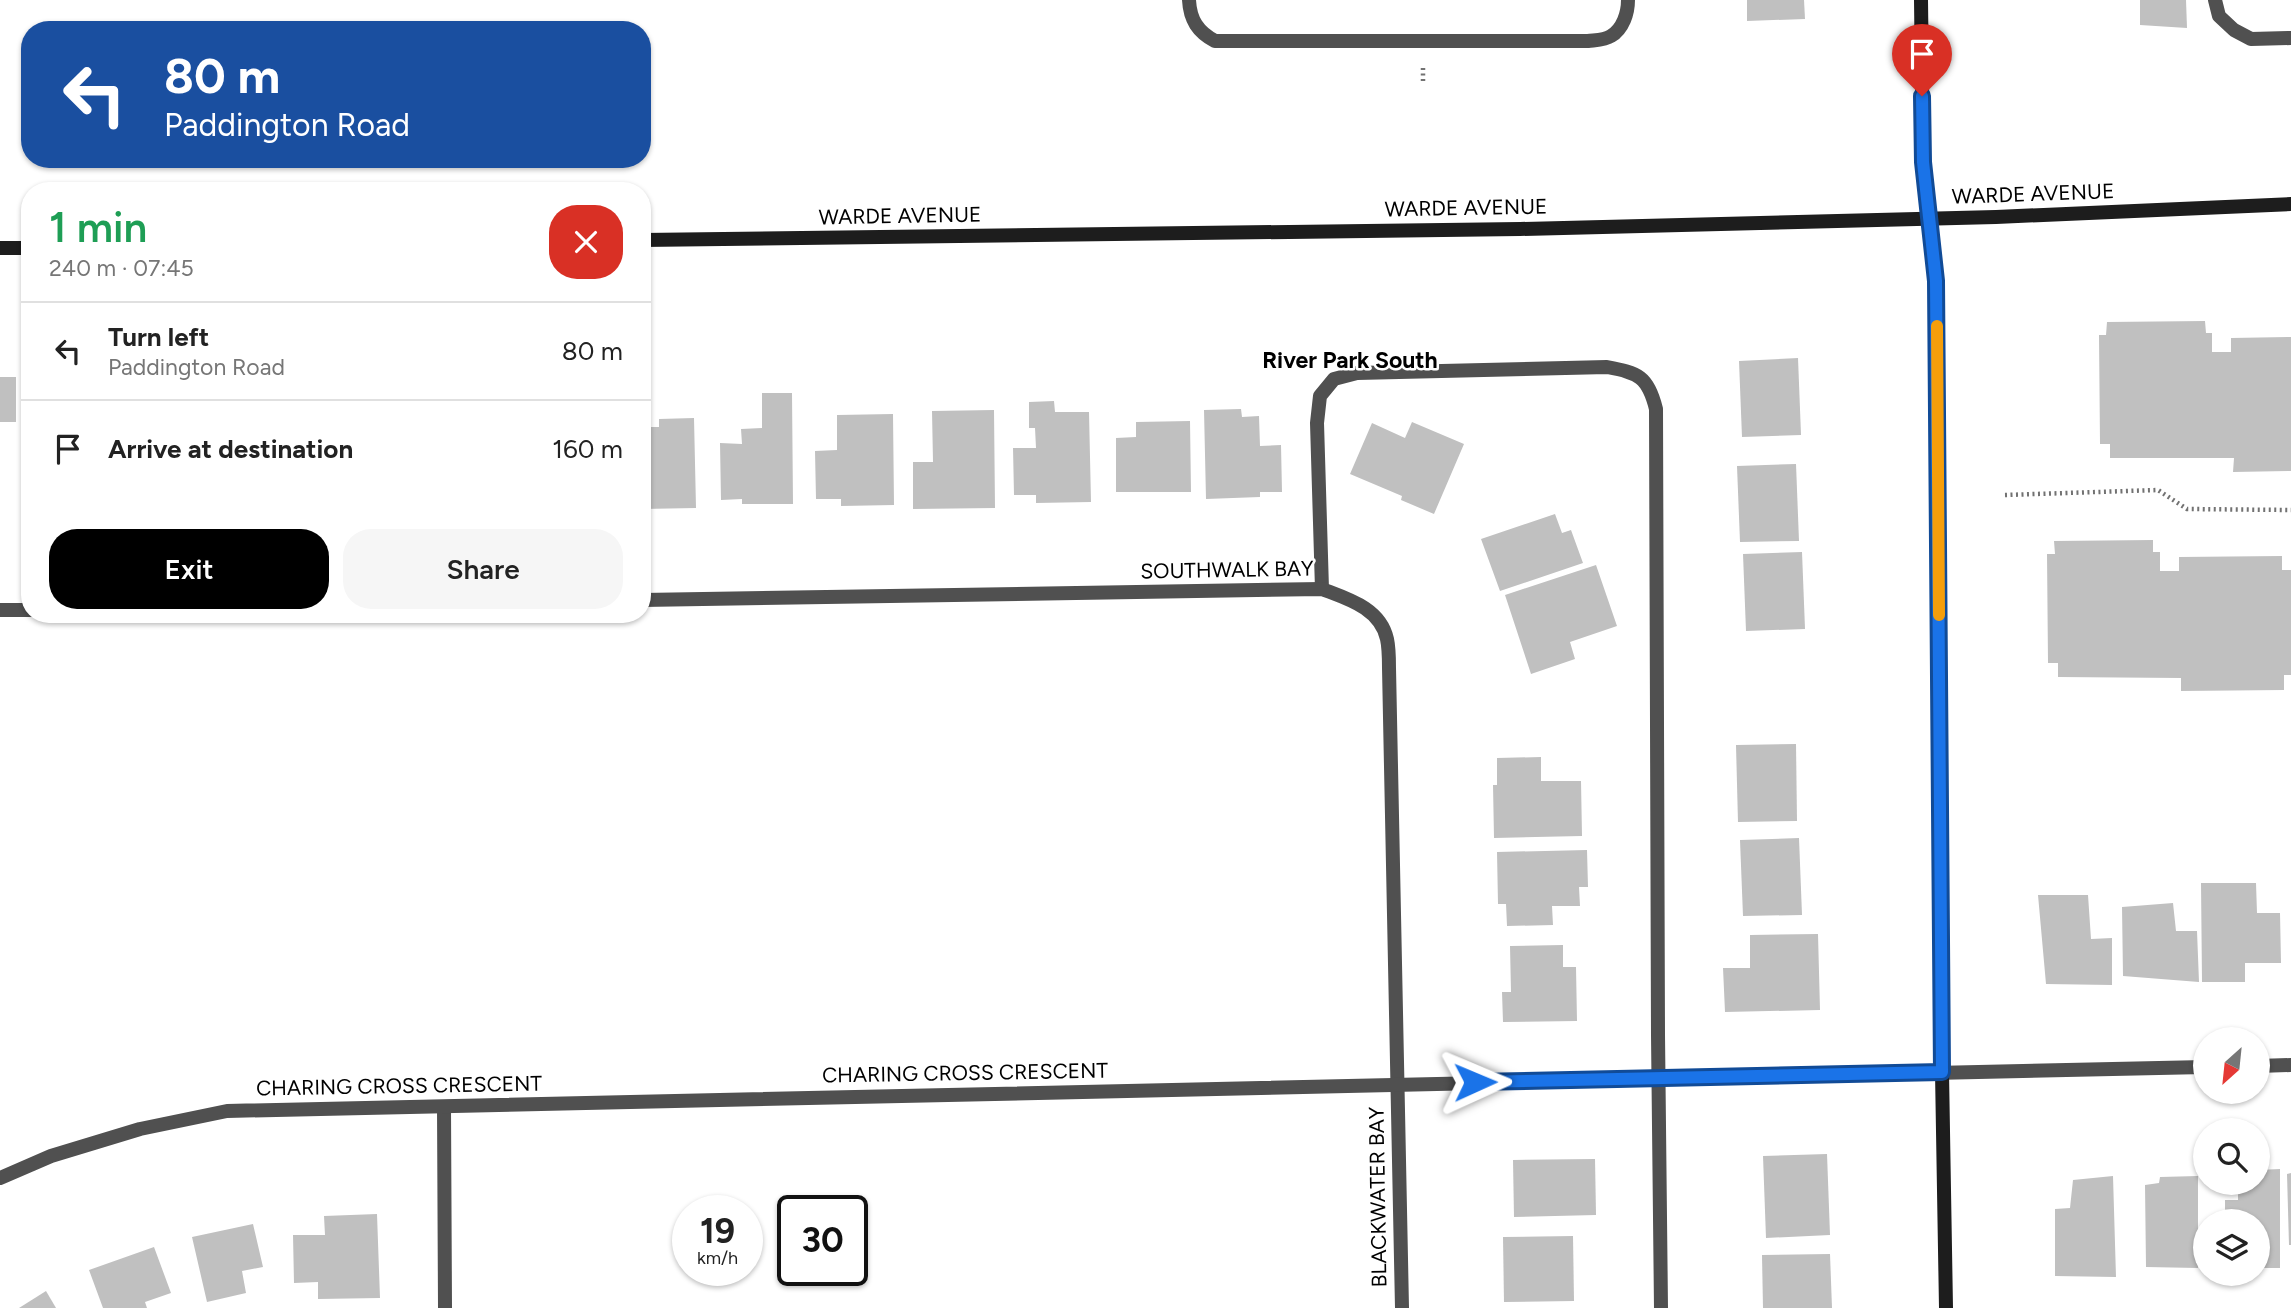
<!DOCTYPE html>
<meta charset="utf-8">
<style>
:root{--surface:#fff;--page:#f6f6f6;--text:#222;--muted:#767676;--line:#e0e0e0;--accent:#000}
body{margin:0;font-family:Figtree,sans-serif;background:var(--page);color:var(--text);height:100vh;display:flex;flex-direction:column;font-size:26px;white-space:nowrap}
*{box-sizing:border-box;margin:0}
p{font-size:23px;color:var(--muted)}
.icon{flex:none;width:38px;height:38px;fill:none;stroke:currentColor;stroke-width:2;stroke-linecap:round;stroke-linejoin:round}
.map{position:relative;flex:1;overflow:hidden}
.drawer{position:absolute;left:21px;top:182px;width:630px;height:441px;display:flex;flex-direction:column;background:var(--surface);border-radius:28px;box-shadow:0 2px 5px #0004}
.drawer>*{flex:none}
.top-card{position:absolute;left:21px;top:21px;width:630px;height:147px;border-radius:28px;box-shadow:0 2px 5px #0004;background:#1a4fa0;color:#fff;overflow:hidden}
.needle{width:46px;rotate:207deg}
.tools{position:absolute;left:2193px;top:1027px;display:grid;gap:14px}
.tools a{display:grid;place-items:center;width:77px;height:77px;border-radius:50%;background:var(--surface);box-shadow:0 2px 5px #0004;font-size:35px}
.speed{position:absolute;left:672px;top:1195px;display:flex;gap:14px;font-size:35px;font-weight:700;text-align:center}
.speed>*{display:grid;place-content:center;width:91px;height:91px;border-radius:50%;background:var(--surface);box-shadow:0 2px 5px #0004;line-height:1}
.speed small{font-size:18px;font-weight:400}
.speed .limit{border:4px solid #111;border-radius:10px;background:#fff;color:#111}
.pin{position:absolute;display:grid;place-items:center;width:60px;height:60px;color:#fff;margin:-72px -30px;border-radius:50% 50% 50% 0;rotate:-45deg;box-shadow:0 0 7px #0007}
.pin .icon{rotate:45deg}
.me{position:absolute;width:77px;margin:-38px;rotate:89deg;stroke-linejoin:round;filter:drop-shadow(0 0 5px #0008)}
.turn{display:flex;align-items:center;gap:24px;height:147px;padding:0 28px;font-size:32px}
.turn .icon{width:91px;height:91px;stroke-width:2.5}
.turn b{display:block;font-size:49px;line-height:60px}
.round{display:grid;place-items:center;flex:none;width:74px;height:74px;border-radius:28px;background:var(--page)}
.headline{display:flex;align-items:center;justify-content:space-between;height:119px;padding:0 28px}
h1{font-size:42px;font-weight:600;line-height:52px;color:#1e9e55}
.action{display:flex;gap:14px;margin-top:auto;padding:14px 28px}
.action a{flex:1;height:80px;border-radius:28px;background:var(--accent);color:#fff;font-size:28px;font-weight:600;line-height:80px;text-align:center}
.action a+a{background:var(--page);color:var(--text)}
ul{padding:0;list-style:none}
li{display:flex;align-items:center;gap:21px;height:98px;padding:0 28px;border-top:2px solid var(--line)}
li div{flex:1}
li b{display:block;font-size:26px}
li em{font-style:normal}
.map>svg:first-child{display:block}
</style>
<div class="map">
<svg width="2291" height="1308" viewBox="0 0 2291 1308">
<rect width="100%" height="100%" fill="#fff"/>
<!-- building -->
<g fill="#c0c0c0">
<polygon points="1747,0 1804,0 1805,19 1747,21"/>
<polygon points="2140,0 2186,0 2187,28 2140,25"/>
<polygon points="2205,321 2206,333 2212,333 2212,352 2231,352 2231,338 2291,337 2291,471 2233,472 2234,458 2110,458 2110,444 2100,444 2099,335 2106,335 2107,322"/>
<polygon points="1798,358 1801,435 1742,437 1739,361"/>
<rect x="0" y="377" width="16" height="45"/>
<polygon points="762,393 792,393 793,504 742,504 742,499 721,500 720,443 742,444 741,429 762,428"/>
<polygon points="1054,401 1055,412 1089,412 1091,502 1036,503 1036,495 1014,495 1013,448 1036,448 1035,428 1029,428 1029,402"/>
<polygon points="1241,409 1242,417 1259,416 1260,446 1281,445 1282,492 1260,492 1260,497 1206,499 1204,410"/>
<polygon points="994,410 995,508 913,509 913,462 933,462 932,411"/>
<polygon points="893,414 894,505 841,506 841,499 816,499 815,451 837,450 837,415"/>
<polygon points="694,418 696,508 642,509 642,427 659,427 659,419"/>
<polygon points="1190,421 1191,492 1116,492 1116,438 1136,437 1136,422"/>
<polygon points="1412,422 1464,444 1434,514 1401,500 1402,496 1350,474 1372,423 1405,438"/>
<polygon points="21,443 30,443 30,520 22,520"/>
<polygon points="1796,464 1799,541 1740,542 1737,466"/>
<polygon points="1555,514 1562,533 1571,530 1583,563 1500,591 1481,539"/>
<polygon points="2153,540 2153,552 2160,552 2160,571 2179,571 2179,557 2282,556 2282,570 2291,570 2291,675 2284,675 2284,690 2181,691 2181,678 2058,677 2058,663 2048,663 2047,554 2055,554 2054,541"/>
<polygon points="1802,552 1805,629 1746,631 1743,554"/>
<polygon points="1596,565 1617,626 1570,642 1575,659 1531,674 1505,595"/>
<polygon points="1796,744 1797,821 1738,822 1736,745"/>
<polygon points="1541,757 1541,781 1581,781 1582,836 1494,838 1493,785 1497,785 1497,758"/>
<polygon points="1799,838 1802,915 1743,916 1740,840"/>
<polygon points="1587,850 1588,887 1579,887 1580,906 1552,906 1553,925 1507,926 1506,904 1498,904 1497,852"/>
<polygon points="2201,883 2256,883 2257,913 2280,913 2281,963 2245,963 2245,982 2202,982"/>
<polygon points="2038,895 2088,895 2091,939 2112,938 2112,985 2046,984"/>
<polygon points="2173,903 2176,931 2197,931 2199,982 2123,976 2122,907"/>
<polygon points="1818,934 1820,1010 1725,1012 1723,968 1750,968 1750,935"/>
<polygon points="1563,945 1563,967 1576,967 1577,1021 1503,1022 1502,992 1511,992 1510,946"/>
<polygon points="1827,1154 1830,1235 1766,1238 1763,1156"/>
<polygon points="1595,1159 1596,1215 1514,1217 1513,1160"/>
<polygon points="2280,1169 2280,1268 2258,1268 2258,1222 2225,1222 2225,1200 2238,1200 2238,1183 2258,1183 2258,1170"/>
<polygon points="2291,1173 2291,1245 2289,1245 2287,1174"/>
<polygon points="2113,1176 2116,1277 2055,1276 2055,1209 2070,1208 2073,1180"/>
<polygon points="2198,1176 2198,1268 2146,1267 2145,1185 2159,1183 2160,1177"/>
<polygon points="377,1214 380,1298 318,1299 318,1282 294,1283 293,1235 325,1235 324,1216"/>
<polygon points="253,1224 263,1267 242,1271 246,1293 207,1302 192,1237"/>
<polygon points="1573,1236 1574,1301 1504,1302 1503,1237"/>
<polygon points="154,1247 171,1293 145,1302 147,1308 103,1308 89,1270"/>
<polygon points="1830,1254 1832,1308 1763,1308 1762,1255"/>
<polygon points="46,1291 56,1308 19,1308"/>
</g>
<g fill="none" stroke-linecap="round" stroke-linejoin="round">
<!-- path -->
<g stroke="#727272" stroke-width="4.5" stroke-dasharray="2 3.5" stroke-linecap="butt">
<polyline points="1423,81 1423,68"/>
<polyline points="2005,495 2158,490 2187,509 2291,510"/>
</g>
<!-- lane -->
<g stroke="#505050" stroke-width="14">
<path d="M1189,0C1190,20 1198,32 1215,41H1588C1595,40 1605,40 1611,36C1623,29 1628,13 1628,0"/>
<polyline points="2215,0 2219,16 2234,30 2251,39 2291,38"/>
<path d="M1322,589L1317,423L1320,396L1334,379L1357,373L1607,367C1638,373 1648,376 1656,409L1658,1035L1661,1308"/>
</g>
<!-- street -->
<g stroke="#505050" stroke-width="14">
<path d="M642,600L1322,589C1348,599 1380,608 1387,639C1389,648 1389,658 1389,668L1402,1308"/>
<polyline points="0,610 30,610"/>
<polyline points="2258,1066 2291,1065"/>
<polyline points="444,1107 445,1308"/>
<polyline points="0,1178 51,1156 140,1129 227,1111 2205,1067"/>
</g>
<!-- secondary -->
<g stroke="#1d1d1d" stroke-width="14">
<polyline points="1921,0 1923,162 1936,281 1942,1072 1946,1308"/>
<polyline points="642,240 1520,229 1996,217 2291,204"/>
<polyline points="0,248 30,248"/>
</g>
</g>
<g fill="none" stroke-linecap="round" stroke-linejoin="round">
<!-- route casing -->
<g stroke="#114b97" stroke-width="18">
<polyline id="route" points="1475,1082 1942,1072 1936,281 1923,162 1922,96"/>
</g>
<!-- route -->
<use href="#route" stroke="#1a73e8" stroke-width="12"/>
<!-- slow -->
<polyline stroke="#f59e0b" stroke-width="12" points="1937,326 1939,615"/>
</g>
<g text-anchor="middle" stroke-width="5" stroke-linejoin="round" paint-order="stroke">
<!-- street labels -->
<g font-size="21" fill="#000" stroke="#fff">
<text transform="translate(2033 194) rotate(-2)" y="7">WARDE AVENUE</text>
<text transform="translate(1466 208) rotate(-1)" y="7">WARDE AVENUE</text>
<text transform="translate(900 216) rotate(-1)" y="7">WARDE AVENUE</text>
<text transform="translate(1227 570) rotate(-1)" y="7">SOUTHWALK BAY</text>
<text transform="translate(965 1073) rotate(-1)" y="7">CHARING CROSS CRESCENT</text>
<text transform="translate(399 1086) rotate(-1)" y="7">CHARING CROSS CRESCENT</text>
<text transform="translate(1378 1197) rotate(-91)" y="7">BLACKWATER BAY</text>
</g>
<!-- neighbourhood labels -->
<g font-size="23" font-weight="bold" fill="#000" stroke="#fff">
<text x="1350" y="368">River Park South</text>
</g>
</g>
</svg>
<div class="tools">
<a><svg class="needle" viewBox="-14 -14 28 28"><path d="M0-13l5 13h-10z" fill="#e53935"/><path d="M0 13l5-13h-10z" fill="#767676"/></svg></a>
<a><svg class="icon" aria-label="search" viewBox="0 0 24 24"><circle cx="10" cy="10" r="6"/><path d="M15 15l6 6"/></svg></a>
<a><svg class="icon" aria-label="layers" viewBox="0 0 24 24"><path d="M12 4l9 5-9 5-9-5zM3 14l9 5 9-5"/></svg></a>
</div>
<div class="speed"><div>19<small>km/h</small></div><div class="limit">30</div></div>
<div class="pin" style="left:1922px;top:96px;background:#d93025"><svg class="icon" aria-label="arrive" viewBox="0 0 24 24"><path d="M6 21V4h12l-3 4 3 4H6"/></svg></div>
<svg class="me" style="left:1475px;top:1082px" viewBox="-20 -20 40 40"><path d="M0-17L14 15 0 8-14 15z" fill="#1a73e8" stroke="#fff" stroke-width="4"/></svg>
<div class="top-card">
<div class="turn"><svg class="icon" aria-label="left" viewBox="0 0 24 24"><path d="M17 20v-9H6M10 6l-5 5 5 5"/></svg><div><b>80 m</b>Paddington Road</div></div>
</div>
<section class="drawer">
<div class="headline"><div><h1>1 min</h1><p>240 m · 07:45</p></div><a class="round" style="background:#d93025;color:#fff"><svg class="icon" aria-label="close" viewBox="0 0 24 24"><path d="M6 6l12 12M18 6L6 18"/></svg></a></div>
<ul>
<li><svg class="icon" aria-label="left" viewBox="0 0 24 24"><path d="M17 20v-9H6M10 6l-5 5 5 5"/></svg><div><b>Turn left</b><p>Paddington Road</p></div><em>80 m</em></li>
<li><svg class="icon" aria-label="arrive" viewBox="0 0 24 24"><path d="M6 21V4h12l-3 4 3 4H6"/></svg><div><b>Arrive at destination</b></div><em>160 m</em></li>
</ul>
<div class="action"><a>Exit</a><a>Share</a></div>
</section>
</div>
